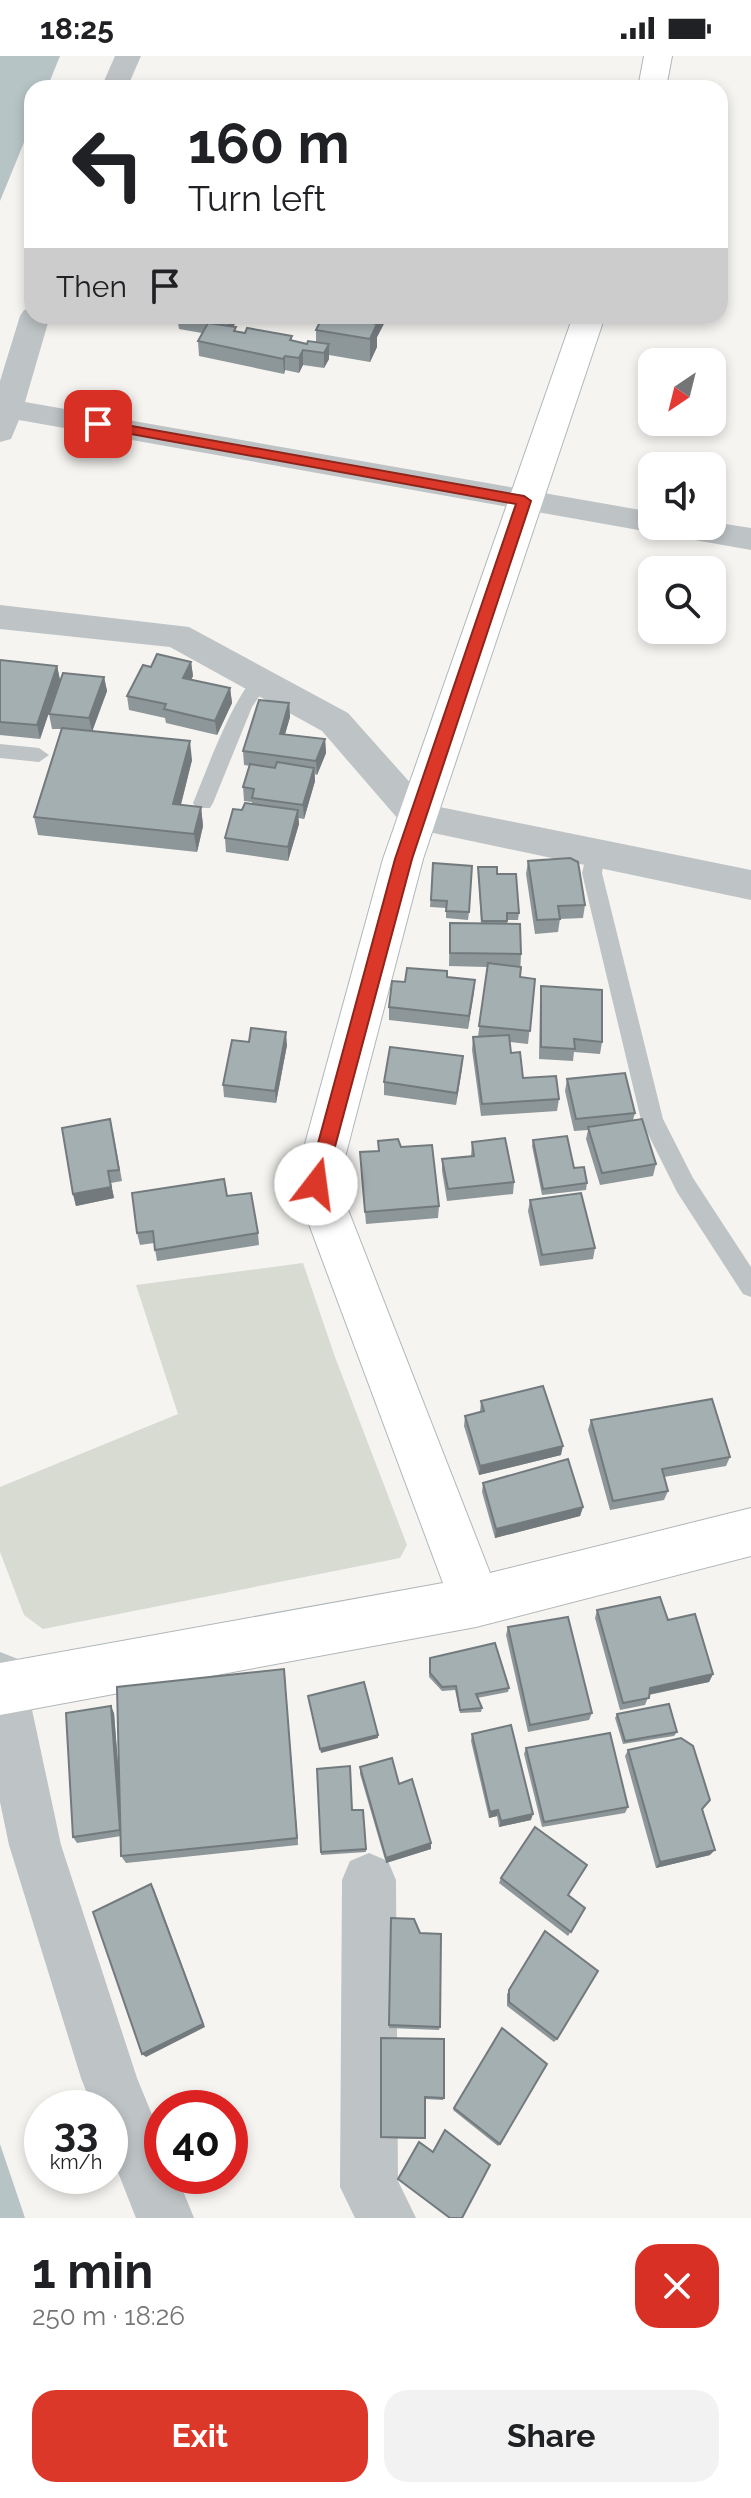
<!DOCTYPE html>
<meta charset="utf-8">
<style>
:root{--surface:#fff;--page:#f2f2f2;--text:#202124;--muted:#757577;--accent:#dc3829}
body{margin:0;font-family:Raleway,sans-serif;background:var(--page);color:var(--text);height:100vh;display:flex;flex-direction:column;font-size:30px;white-space:nowrap}
*{box-sizing:border-box;margin:0}
p{font-size:26px;color:var(--muted)}
.icon{flex:none;width:44px;height:44px;fill:none;stroke:currentColor;stroke-width:2;stroke-linecap:round;stroke-linejoin:round}
.map{position:relative;height:2162px;overflow:hidden}
.side{display:flex;flex-direction:column;background:var(--surface);flex:1}
.side>*{flex:none}
.guide{position:absolute;left:24px;top:24px;width:704px;height:244px;border-radius:24px;box-shadow:0 4px 12px #0003;background:#fff;color:var(--text);overflow:hidden}
.needle{width:52px;rotate:215deg}
.fabs{position:absolute;left:638px;top:292px;display:grid;gap:16px}
.fabs a{display:grid;place-items:center;width:88px;height:88px;border-radius:16px;background:var(--surface);box-shadow:0 4px 12px #0003;font-size:40px}
.speed{position:absolute;left:24px;top:2034px;display:flex;gap:16px;font-size:40px;font-weight:700;text-align:center}
.speed>*{display:grid;place-content:center;width:104px;height:104px;border-radius:50%;background:var(--surface);box-shadow:0 4px 12px #0003;line-height:1}
.speed small{font-size:20px;font-weight:400}
.speed .limit{border:12px solid #d22;background:#fff;color:#111}
.pin{position:absolute;display:grid;place-items:center;width:68px;height:68px;color:#fff;margin:-34px;border-radius:16px;box-shadow:0 4px 12px #0006}
.me{position:absolute;width:88px;margin:-44px;rotate:15deg;stroke-linejoin:round;filter:drop-shadow(0 0 6px #0008)}
.turn{display:flex;align-items:center;gap:28px;height:168px;padding:0 32px;font-size:36px}
.turn .icon{width:104px;height:104px;stroke-width:2.5}
.turn b{display:block;font-size:56px;line-height:68px}
.then{display:flex;align-items:center;height:76px;padding:0 32px;background:#0003;gap:16px;font-size:30px}
.round{display:grid;place-items:center;flex:none;width:84px;height:84px;border-radius:24px;background:var(--page)}
.headline{display:flex;align-items:center;justify-content:space-between;height:136px;padding:0 32px}
h1{font-size:48px;font-weight:700;line-height:60px}
.action{display:flex;gap:16px;margin-top:auto;padding:16px 32px}
.action a{flex:1;height:92px;border-radius:24px;background:var(--accent);color:#fff;font-size:32px;font-weight:700;line-height:92px;text-align:center}
.action a+a{background:var(--page);color:var(--text)}
.status{display:flex;justify-content:space-between;align-items:center;height:56px;padding:0 40px;background:var(--surface);direction:ltr}
.status svg{height:22px;fill:currentColor}
.map>svg:first-child{display:block}
</style>
<div class="status"><b>18:25</b><svg viewBox="0 0 49 12"><path d="M0 12V9h3v3zM5 12V6h3v6zM10 12V3h3v9zM15 12V0h3v12zM26 1h20v11H26zM47 4h2v5h-2z"/></svg></div>
<div class="map">
<svg width="751" height="2162" viewBox="0 0 751 2162">
<rect width="100%" height="100%" fill="#f5f4f1"/>
<!-- green -->
<polygon fill="#d7dbd2" points="303,1207 335,1301 407,1489 400,1502 43,1573 24,1559 0,1496 0,1431 178,1358 136,1229"/>
<!-- water -->
<g fill="#b6c4c6">
<polygon points="0,0 60,0 47,32 32,32 32,67 0,145"/>
<polygon points="0,2088 23,2156 25,2162 0,2162"/>
</g>
<g fill="none" stroke-linecap="round" stroke-linejoin="round">
<!-- secondary casing -->
<g stroke="#b0b7ba" stroke-width="2">
<g id="secondary">
<polygon points="644,0 672,0 666,32 638,32"/>
<polygon points="573,260 605,260 423,803 338,1128 490,1517 751,1452 751,1500 476,1571 0,1659 0,1607 443,1527 294,1128 383,803"/>
</g>
</g>
<!-- lane -->
<g fill="#bec3c5" fill-rule="evenodd">
<path d="M261,618L270,625L252,651L213,747L210,752H196L193,747C204,722 238,625 261,618Z"/>
<polygon points="0,688 39,692 49,699 39,706 0,702"/>
<polygon points="595,789 602,792 605,797 602,817 663,1063 693,1122 751,1211 751,1241 743,1238 677,1136 641,1064 582,817 588,792"/>
</g>
<!-- street -->
<g fill="#bec3c5" fill-rule="evenodd">
<polygon points="115,0 141,0 127,32 101,32"/>
<polygon points="32,252 32,260 50,260 25,346 652,456 652,470 712,470 712,466 751,472 751,494 19,364 11,383 0,386 0,325 20,260 24,254"/>
<polygon points="0,549 189,571 348,657 430,749 751,814 751,844 405,771 322,675 170,591 0,573"/>
<polygon points="0,1596 18,1603 25,1621 61,1789 137,2022 162,2083 162,2120 177,2120 194,2162 136,2162 110,2096 110,2052 93,2052 81,2022 9,1789 0,1746"/>
<polygon points="369,1797 388,1805 396,1824 398,2125 416,2162 355,2162 340,2131 342,1824 350,1805"/>
</g>
<!-- secondary -->
<use href="#secondary" fill="#fff" fill-rule="evenodd"/>
</g>
<!-- wall -->
<g fill="#8d9699">
<polygon points="177,260 239,260 233,271 236,275 245,277 292,280 292,285 307,288 316,286 316,274 319,268 318,265 314,264 314,260 388,260 377,281 377,291 370,306 329,299 329,303 324,312 303,309 299,317 285,314 284,318 199,300 198,285 202,277 179,273"/>
<polygon points="0,604 57,610 60,624 40,683 0,679"/>
<polygon points="191,606 193,620 191,624 230,632 232,647 217,679 166,667 165,662 129,654 127,640 151,611"/>
<polygon points="104,621 107,635 92,675 192,704 181,749 201,751 203,770 197,796 38,779 34,761 61,673 52,673 49,658"/>
<polygon points="289,647 290,661 285,678 325,683 326,697 317,719 315,718 315,725 304,763 298,762 299,768 288,805 226,796 225,782 242,754 252,748 252,746 244,745 243,731 250,710 244,709 243,695"/>
<polygon points="528,805 585,849 583,862 560,863 558,876 535,878 526,818"/>
<polygon points="433,807 469,856 468,864 446,862 446,852 430,851"/>
<polygon points="478,811 497,818 519,857 518,864 507,864 507,868 521,898 520,921 535,923 528,988 510,986 511,997 523,1022 559,1043 557,1055 481,1060 472,994 473,981 478,981 487,911 449,910 450,867 481,868"/>
<polygon points="475,924 468,973 389,964 389,951 405,926"/>
<polygon points="541,930 602,986 600,998 574,996 573,1005 539,1003 540,943"/>
<polygon points="287,989 276,1047 224,1041 223,1029"/>
<polygon points="463,1000 456,1049 384,1039 384,1026"/>
<polygon points="567,1023 635,1057 633,1064 656,1108 653,1120 600,1129 586,1083 588,1074 574,1075 565,1035"/>
<polygon points="113,1075 122,1125 111,1127 114,1142 76,1150 73,1138"/>
<polygon points="533,1084 574,1112 587,1127 586,1134 542,1139 532,1090"/>
<polygon points="378,1085 439,1150 438,1162 366,1168 360,1096 378,1095"/>
<polygon points="472,1086 514,1126 513,1138 447,1145 442,1115 442,1103 471,1100"/>
<polygon points="227,1140 258,1177 259,1189 157,1205 154,1187 140,1189 137,1177"/>
<polygon points="530,1144 595,1192 593,1203 540,1210 528,1155"/>
<polygon points="481,1345 561,1399 479,1419 464,1370 465,1360 480,1356"/>
<polygon points="591,1364 730,1401 726,1410 664,1421 668,1435 664,1444 610,1454 588,1374"/>
<polygon points="483,1427 583,1451 580,1460 495,1482 482,1436"/>
<polygon points="597,1554 668,1564 713,1618 709,1626 649,1639 645,1649 620,1654 595,1562"/>
<polygon points="508,1571 592,1657 589,1664 528,1676 506,1579"/>
<polygon points="430,1602 509,1632 508,1636 477,1642 482,1652 481,1656 460,1657 455,1634 442,1635 429,1621"/>
<polygon points="285,1623 298,1789 126,1807 121,1800 121,1780 77,1787 73,1781 114,1657 119,1725"/>
<polygon points="617,1658 677,1676 674,1680 623,1688 615,1662"/>
<polygon points="472,1678 531,1764 499,1771 497,1760 489,1762 471,1685"/>
<polygon points="526,1692 628,1751 625,1757 542,1771 524,1698"/>
<polygon points="628,1694 703,1753 710,1799 656,1812 625,1700"/>
<polygon points="360,1711 431,1793 386,1807 360,1718"/>
<polygon points="317,1713 352,1754 363,1754 366,1796 321,1799"/>
<polygon points="501,1822 569,1839 585,1852 568,1880 499,1827"/>
<polygon points="391,1862 440,1971 439,1974 389,1972"/>
<polygon points="545,1875 557,1983 554,1986 507,1950 507,1938"/>
<polygon points="502,1972 500,2088 498,2090 453,2054"/>
<polygon points="381,1982 444,2042 443,2044 425,2043 424,2083 380,2082"/>
</g>
<!-- shaded-wall -->
<g fill="#737a7d">
<polygon points="227,260 239,260 228,281"/>
<polygon points="375,260 388,260 377,281 377,291 370,306 370,283 372,267"/>
<polygon points="329,288 329,303 324,312 324,297"/>
<polygon points="303,294 303,309 299,317 299,302"/>
<polygon points="285,300 285,314 284,318 283,303"/>
<polygon points="191,606 193,620 185,636 183,622"/>
<polygon points="57,610 60,624 40,683 37,669"/>
<polygon points="104,621 107,635 92,676 89,662"/>
<polygon points="230,632 232,647 217,679 215,665"/>
<polygon points="289,647 290,661 281,692 280,678"/>
<polygon points="325,683 326,697 317,719 316,705"/>
<polygon points="190,685 192,704 176,767 173,748"/>
<polygon points="314,712 315,725 304,763 303,749"/>
<polygon points="201,751 203,770 197,796 194,778"/>
<polygon points="298,754 299,768 288,805 288,791"/>
<polygon points="475,924 474,937 468,973 469,960"/>
<polygon points="286,976 287,989 276,1047 275,1035"/>
<polygon points="463,1000 462,1013 456,1049 457,1037"/>
<polygon points="108,1115 114,1142 76,1150 73,1138"/>
<polygon points="563,1390 561,1399 479,1419 480,1410"/>
<polygon points="583,1451 580,1460 495,1482 496,1473"/>
<polygon points="284,1613 285,1623 298,1789 297,1782"/>
<polygon points="713,1618 709,1626 646,1639 650,1632"/>
<polygon points="111,1650 114,1657 124,1780 120,1774"/>
<polygon points="378,1679 378,1682 321,1697 320,1693"/>
<polygon points="498,1754 497,1760 489,1762 490,1756"/>
<polygon points="533,1758 531,1764 499,1771 501,1765"/>
<polygon points="431,1787 431,1793 386,1807 386,1802"/>
<polygon points="715,1794 710,1799 656,1812 660,1806"/>
<polygon points="151,1828 154,1833 205,1971 146,2001 142,1998"/>
</g>
<!-- building -->
<g fill="#a4afb2" stroke="#737a7d" stroke-width="2">
<polygon points="323,260 375,260 372,267 377,268 370,283 316,274"/>
<polygon points="208,267 236,271 234,275 245,277 247,272 292,280 290,284 307,288 308,285 329,288 324,297 303,294 299,302 285,300 283,303 198,285"/>
<polygon points="157,598 191,606 183,622 230,632 215,665 164,653 166,648 127,640 143,609 151,611"/>
<polygon points="0,604 57,610 37,669 0,666"/>
<polygon points="63,617 104,621 89,662 49,658"/>
<polygon points="259,644 289,647 280,678 325,683 316,705 243,695"/>
<polygon points="62,672 190,685 173,748 201,751 194,778 34,761"/>
<polygon points="277,706 314,712 303,749 252,742 254,733 243,731 250,708 275,712"/>
<polygon points="245,747 298,754 288,791 225,782 233,753 242,754"/>
<polygon points="570,802 578,806 585,849 558,850 560,863 537,864 528,805"/>
<polygon points="433,807 472,810 469,856 446,855 447,845 431,844"/>
<polygon points="478,811 497,811 497,818 516,818 519,857 507,857 507,865 482,865"/>
<polygon points="450,867 520,868 521,898 450,897"/>
<polygon points="488,907 521,911 520,921 535,923 530,975 479,970"/>
<polygon points="407,912 447,915 447,921 475,924 469,960 389,951 392,925 405,926"/>
<polygon points="541,930 602,934 602,986 574,983 575,993 541,991"/>
<polygon points="251,972 286,976 275,1035 223,1029 232,984 249,986"/>
<polygon points="509,979 511,997 520,996 523,1022 556,1020 559,1043 482,1048 473,981"/>
<polygon points="390,991 463,1000 457,1037 384,1026"/>
<polygon points="625,1017 635,1057 576,1063 567,1023"/>
<polygon points="110,1063 119,1114 108,1115 111,1131 73,1138 62,1072"/>
<polygon points="642,1063 656,1108 602,1117 588,1071"/>
<polygon points="567,1080 574,1112 584,1111 587,1127 543,1133 533,1084"/>
<polygon points="505,1082 514,1126 448,1133 442,1103 474,1100 472,1086"/>
<polygon points="398,1083 401,1091 432,1089 439,1150 365,1156 360,1096 379,1095 378,1085"/>
<polygon points="224,1123 227,1140 251,1137 258,1177 155,1194 153,1175 137,1177 132,1137"/>
<polygon points="581,1137 595,1192 542,1199 530,1144"/>
<polygon points="543,1330 563,1390 480,1410 465,1360 484,1355 481,1345"/>
<polygon points="712,1343 730,1401 662,1413 668,1435 613,1445 591,1364"/>
<polygon points="568,1403 583,1451 496,1473 483,1427"/>
<polygon points="660,1541 668,1564 695,1558 713,1618 650,1632 649,1642 623,1647 597,1554"/>
<polygon points="568,1561 592,1657 530,1669 508,1571"/>
<polygon points="495,1587 509,1632 476,1638 482,1652 460,1654 456,1630 442,1631 430,1617 430,1602"/>
<polygon points="284,1613 297,1782 121,1800 117,1631"/>
<polygon points="364,1626 378,1679 320,1693 308,1640"/>
<polygon points="669,1648 677,1676 625,1685 617,1658"/>
<polygon points="111,1650 120,1774 73,1781 66,1657"/>
<polygon points="511,1669 533,1758 501,1765 498,1754 490,1756 472,1678"/>
<polygon points="610,1677 628,1751 544,1766 526,1692"/>
<polygon points="681,1682 693,1690 710,1744 702,1753 715,1794 660,1806 628,1694"/>
<polygon points="392,1702 399,1728 412,1723 431,1787 386,1802 360,1711"/>
<polygon points="350,1710 352,1754 363,1754 366,1793 321,1796 317,1713"/>
<polygon points="535,1771 587,1809 568,1839 585,1852 571,1876 501,1822"/>
<polygon points="151,1828 203,1968 142,1998 93,1856"/>
<polygon points="391,1862 414,1863 420,1877 441,1878 440,1971 389,1969"/>
<polygon points="545,1875 598,1915 557,1983 509,1946 509,1934"/>
<polygon points="502,1972 547,2008 500,2088 454,2052"/>
<polygon points="381,1982 444,1983 444,2042 425,2041 425,2082 381,2081"/>
<polygon points="445,2074 490,2109 462,2162 450,2162 398,2123 419,2086 433,2096"/>
</g>
<!-- route -->
<polygon fill="#dc3829" stroke="#8f241b" stroke-width="2" points="98,364 524,440 531,445 412,803 325,1128 323,1133 309,1133 307,1128 395,803 516,448 93,371 91,368"/>
</svg>
<div class="fabs">
<a><svg class="needle" viewBox="-14 -14 28 28"><path d="M0-13l5 13h-10z" fill="#e53935"/><path d="M0 13l5-13h-10z" fill="#757577"/></svg></a>
<a><svg class="icon" aria-label="sound" viewBox="0 0 24 24"><path d="M4 9h4l5-4v14l-5-4H4zM17 9q2 3 0 6"/></svg></a>
<a><svg class="icon" aria-label="search" viewBox="0 0 24 24"><circle cx="10" cy="10" r="6"/><path d="M15 15l6 6"/></svg></a>
</div>
<div class="speed"><div>33<small>km/h</small></div><div class="limit">40</div></div>
<div class="pin" style="left:98px;top:368px;background:#d93025"><svg class="icon" aria-label="arrive" viewBox="0 0 24 24"><path d="M6 21V4h12l-3 4 3 4H6"/></svg></div>
<svg class="me" style="left:316px;top:1128px" viewBox="-20 -20 40 40"><circle r="19" fill="#fff"/><path d="M0-13L10 11 0 6-10 11z" fill="#dc3829"/></svg>
<div class="guide">
<div class="turn"><svg class="icon" aria-label="left" viewBox="0 0 24 24"><path d="M17 20v-9H6M10 6l-5 5 5 5"/></svg><div><b>160 m</b>Turn left</div></div>
<div class="then">Then<svg class="icon" aria-label="arrive" viewBox="0 0 24 24"><path d="M6 21V4h12l-3 4 3 4H6"/></svg></div>
</div>
</div>
<section class="side">
<div class="headline"><div><h1>1 min</h1><p>250 m · 18:26</p></div><a class="round" style="background:#d93025;color:#fff"><svg class="icon" aria-label="close" viewBox="0 0 24 24"><path d="M6 6l12 12M18 6L6 18"/></svg></a></div>
<div class="action"><a>Exit</a><a>Share</a></div>
</section>
